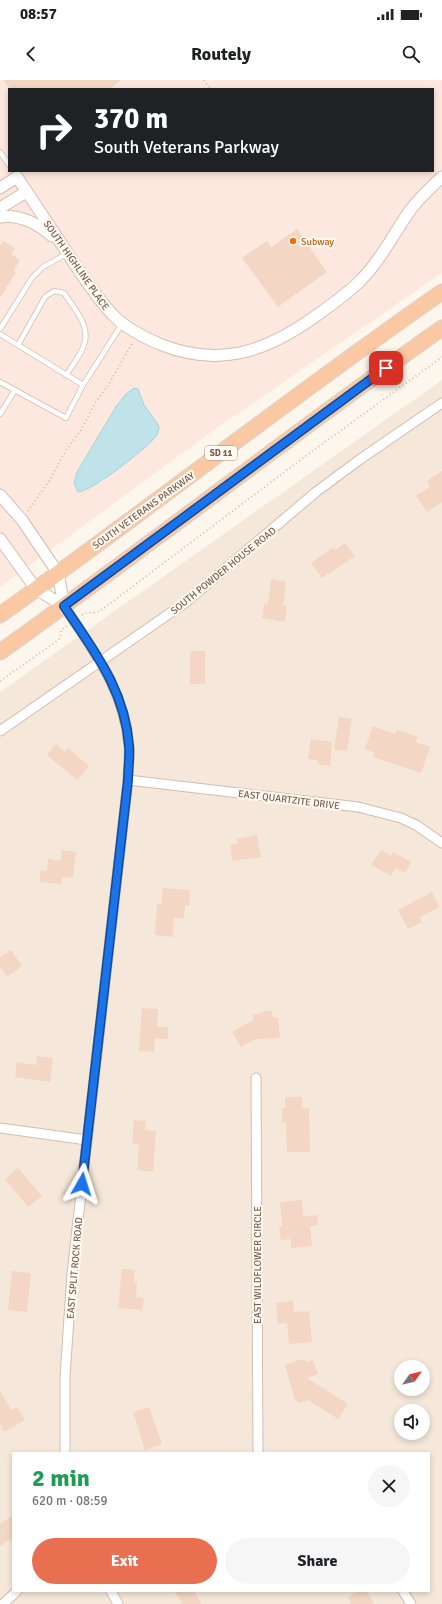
<!DOCTYPE html>
<meta charset="utf-8">
<style>
:root{--surface:#fff;--page:#f6f6f6;--text:#202124;--muted:#757577;--accent:#e87050}
body{margin:0;font-family:Signika,sans-serif;background:var(--page);color:var(--text);height:100vh;display:flex;flex-direction:column;font-size:15px;white-space:nowrap}
*{box-sizing:border-box;margin:0}
p{font-size:13px;color:var(--muted)}
.icon{flex:none;width:22px;height:22px;fill:none;stroke:currentColor;stroke-width:2;stroke-linecap:round;stroke-linejoin:round}
.map{position:relative;flex:1;overflow:hidden}
.panel{position:absolute;left:12px;top:1372px;width:418px;height:140px;display:flex;flex-direction:column;background:var(--surface);border-radius:0px;box-shadow:0 2px 6px #0003}
.panel>*{flex:none}
.guide{position:absolute;left:8px;top:8px;width:426px;height:84px;border-radius:0px;box-shadow:0 2px 6px #0003;background:#202124;color:#fff;overflow:hidden}
.needle{width:26px;rotate:56deg}
.buttons{position:absolute;left:394px;top:1280px;display:grid;gap:8px}
.buttons a{display:grid;place-items:center;width:36px;height:36px;border-radius:50%;background:var(--surface);box-shadow:0 2px 6px #0003;font-size:20px}
.pin{position:absolute;display:grid;place-items:center;width:34px;height:34px;color:#fff;margin:-17px;border-radius:8px;box-shadow:0 2px 6px #0006}
.me{position:absolute;width:44px;margin:-22px;rotate:6deg;stroke-linejoin:round;filter:drop-shadow(0 0 3px #0008)}
.turn{display:flex;align-items:center;gap:14px;height:84px;padding:0 20px;font-size:18px}
.turn .icon{width:52px;height:52px;stroke-width:2.5}
.turn b{display:block;font-size:28px;line-height:34px}
.round{display:grid;place-items:center;flex:none;width:42px;height:42px;border-radius:21px;background:var(--page)}
.headline{display:flex;align-items:center;justify-content:space-between;height:68px;padding:0 20px}
h1{font-size:24px;font-weight:800;line-height:30px;color:#1e9e55}
.primary-button{display:flex;gap:8px;margin-top:auto;padding:8px 20px}
.primary-button a{flex:1;height:46px;border-radius:24px;background:var(--accent);color:#fff;font-size:16px;font-weight:800;line-height:46px;text-align:center}
.primary-button a+a{background:var(--page);color:var(--text)}
.status{display:flex;justify-content:space-between;align-items:center;height:28px;padding:0 20px;background:var(--surface);direction:ltr}
.status svg{height:11px;fill:currentColor}
header{display:flex;justify-content:space-between;align-items:center;height:52px;padding:0 20px;background:var(--surface);font-size:18px;font-weight:800}
.map>svg:first-child{display:block}
</style>
<div class="status"><b>08:57</b><svg viewBox="0 0 49 12"><path d="M0 12V9h3v3zM5 12V6h3v6zM10 12V3h3v9zM15 12V0h3v12zM26 1h20v11H26zM47 4h2v5h-2z"/></svg></div>
<header><svg class="icon" aria-label="back" viewBox="0 0 24 24"><path d="M15 5l-7 7 7 7"/></svg>Routely<svg class="icon" aria-label="search" viewBox="0 0 24 24"><circle cx="10" cy="10" r="6"/><path d="M15 15l6 6"/></svg></header>
<div class="map">
<svg width="442" height="1524" viewBox="0 0 442 1524">
<rect width="100%" height="100%" fill="#fdf6ec"/>
<!-- residential -->
<path fill="#f5e8da" fill-rule="evenodd" d="M442,300V1524H0V612ZM401,1287H423V1309H401ZM401,1331H423V1353H401ZM13,1373H429V1511H13Z"/>
<!-- commercial -->
<path fill="#fde8e0" fill-rule="evenodd" d="M0,0H442V193L214,350L0,507ZM9,9H433V91H9Z"/>
<!-- water -->
<path fill="#bfe3e8" stroke="#a5d3da" d="M134,308L138,309L144,325L159,346C159,350 158,352 157,355C149,367 91,412 78,412L74,404L77,392L117,325L125,315Z"/>
<!-- building -->
<g fill="#f3d6c3">
<polygon points="3,0 122,0 109,9 10,9"/>
<polygon points="297,149 327,192 278,227 242,178 267,161 271,167"/>
<polygon points="3,161 15,168 11,174 20,180 14,190 16,192 0,218 0,166"/>
<polygon points="442,391 442,422 427,432 416,416 430,406 427,401"/>
<polygon points="345,463 355,476 322,498 311,483 334,467 335,470"/>
<polygon points="271,499 286,502 283,526 287,526 285,542 262,538 264,523 268,524"/>
<rect x="190" y="571" width="15" height="33"/>
<polygon points="339,637 352,639 347,671 334,669"/>
<polygon points="373,646 395,654 397,649 418,657 416,662 430,667 421,693 373,677 375,673 365,669"/>
<polygon points="311,659 332,662 330,686 317,684 318,680 308,679"/>
<polygon points="56,664 65,672 68,668 89,686 77,700 47,675"/>
<polygon points="257,755 261,777 232,781 230,765 238,763 237,759"/>
<polygon points="62,770 76,772 73,798 62,797 61,804 39,802 41,790 47,791 48,779 61,781"/>
<polygon points="381,770 391,776 393,772 411,782 405,793 396,788 391,796 371,785"/>
<polygon points="163,808 190,810 189,826 185,825 184,838 174,838 173,857 155,855 157,824 161,824"/>
<polygon points="432,812 439,827 420,837 422,842 408,849 398,830"/>
<polygon points="11,870 22,886 7,897 0,887 0,877"/>
<polygon points="142,928 158,929 157,947 168,947 168,959 155,958 154,972 139,971"/>
<polygon points="265,931 272,931 273,938 278,937 280,958 255,959 241,967 232,952 253,940 253,934 260,934"/>
<polygon points="37,976 53,978 50,1002 15,997 17,982 36,985"/>
<polygon points="285,1017 302,1017 302,1028 309,1028 310,1072 287,1072 286,1042 282,1043 282,1028 285,1028"/>
<polygon points="134,1040 146,1041 145,1050 156,1051 153,1092 137,1090 139,1064 132,1064"/>
<polygon points="18,1088 42,1116 28,1127 5,1099"/>
<polygon points="302,1120 303,1137 317,1135 318,1145 310,1146 312,1166 291,1168 291,1159 281,1160 279,1146 282,1146 280,1122"/>
<polygon points="122,1189 135,1190 134,1203 137,1203 136,1217 144,1218 142,1230 118,1228"/>
<polygon points="12,1191 31,1193 27,1232 8,1230"/>
<polygon points="293,1221 294,1232 309,1231 312,1262 289,1264 287,1243 278,1244 276,1223"/>
<polygon points="302,1279 307,1282 313,1280 318,1294 307,1298 348,1324 338,1339 308,1320 300,1323 295,1320 285,1285"/>
<polygon points="0,1311 11,1330 17,1327 25,1340 4,1352 0,1344"/>
<polygon points="149,1327 162,1364 145,1370 133,1332"/>
<polygon points="13,1435 13,1458 0,1466 0,1444"/>
<polygon points="174,1511 194,1511 202,1524 183,1524"/>
<polygon points="358,1511 367,1511 374,1524 352,1524 348,1517"/>
</g>
<g fill="none" stroke-linecap="round" stroke-linejoin="round">
<!-- service casing -->
<g stroke="#d1beb0" stroke-width="6">
<g id="service">
<polyline points="0,72 9,85"/>
<polyline points="0,249 32,198 43,187 68,173"/>
<polyline points="0,254 83,305 122,244"/>
<path d="M18,265L45,217L54,211L64,213C74,228 91,246 84,265C81,275 72,286 66,295"/>
<polyline points="0,302 66,338 83,305"/>
<polyline points="0,334 15,310"/>
</g>
</g>
<!-- minor casing -->
<g stroke="#d1beb0" stroke-width="11">
<g id="minor">
<path d="M64,526C94,572 124,609 129,666C130,677 128,689 128,700L72,1193L65,1297V1373"/>
<polyline points="0,651 186,522 316,412 359,380 442,323"/>
<polyline points="128,700 358,727 401,738 416,745 442,763"/>
<polyline points="256,998 258,1373"/>
<polyline points="0,1048 87,1060"/>
<polyline points="111,1511 118,1524"/>
<polyline points="403,1511 411,1524"/>
<polyline points="3,1524 17,1511"/>
</g>
</g>
<!-- tertiary casing -->
<g stroke="#d1beb0" stroke-width="13">
<g id="tertiary">
<path d="M0,108L17,97C36,126 55,154 74,183C86,201 98,220 114,236C127,249 145,258 162,265C223,289 271,269 320,233C334,223 348,213 360,201C380,181 393,155 409,132C418,119 430,108 442,97"/>
<polyline points="0,128 26,112"/>
<path d="M0,137C20,134 37,143 52,156"/>
<polyline points="0,415 22,440 58,493 64,526"/>
<polyline points="0,459 36,509 64,526"/>
</g>
</g>
<!-- trunk casing -->
<g stroke="#dad1cd" stroke-width="17">
<g id="trunk">
<path d="M0,535C149,429 292,316 442,212"/>
<path d="M0,572C149,466 293,353 442,248"/>
</g>
</g>
<!-- path -->
<g stroke="#d9b9a5" stroke-width="2" stroke-dasharray="1 3" stroke-linecap="butt">
<polyline points="204,0 210,9"/>
<polyline points="28,431 51,398 66,370 81,350 95,323 109,304 133,262"/>
<path d="M82,535C88,531 93,534 100,531L303,378L442,277"/>
<polyline points="0,601 57,561 60,558 61,550 67,546"/>
</g>
<!-- service -->
<use href="#service" stroke="#fff" stroke-width="4.5"/>
<!-- minor -->
<use href="#minor" stroke="#fff" stroke-width="9"/>
<!-- tertiary -->
<use href="#tertiary" stroke="#fff" stroke-width="11"/>
<!-- trunk -->
<use href="#trunk" stroke="#fac9a3" stroke-width="15"/>
</g>
<g fill="none" stroke-linecap="round" stroke-linejoin="round">
<!-- route casing -->
<g stroke="#114b97" stroke-width="10">
<path id="route" d="M82,1104L128,700C128,689 130,677 129,666C125,610 94,571 64,526L386,288"/>
</g>
<!-- route -->
<use href="#route" stroke="#1a73e8" stroke-width="7"/>
</g>
<!-- markers -->
<circle fill="#e8710a" stroke="#fffaf3" stroke-width="1.5" cx="293" cy="161" r="4"/>
<g text-anchor="middle" stroke-width="4" stroke-linejoin="round" paint-order="stroke">
<!-- shield labels -->
<rect fill="#fffaf3" stroke="#a28b7f" stroke-width="1" x="205" y="366" width="32" height="14" rx="3"/>
<g font-size="9" font-weight="bold" fill="#7a5c4d">
<text x="221" y="376">SD 11</text>
</g>
<!-- food labels -->
<g font-size="10" fill="#c56008" stroke="#fffaf3" text-anchor="start">
<text x="301" y="165">Subway</text>
</g>
<!-- street labels -->
<g font-size="10" fill="#7a5c4d" stroke="#fffaf3">
<text transform="translate(77 185) rotate(55)" y="4">SOUTH HIGHLINE PLACE</text>
<text transform="translate(143 430) rotate(-36)" y="4">SOUTH VETERANS PARKWAY</text>
<text transform="translate(223 490) rotate(-39)" y="4">SOUTH POWDER HOUSE ROAD</text>
<text transform="translate(289 719) rotate(7)" y="4">EAST QUARTZITE DRIVE</text>
<text transform="translate(257 1185) rotate(-90)" y="4">EAST WILDFLOWER CIRCLE</text>
<text transform="translate(74 1188) rotate(-85)" y="4">EAST SPLIT ROCK ROAD</text>
</g>
</g>
</svg>
<div class="buttons">
<a><svg class="needle" viewBox="-14 -14 28 28"><path d="M0-13l5 13h-10z" fill="#e53935"/><path d="M0 13l5-13h-10z" fill="#757577"/></svg></a>
<a><svg class="icon" aria-label="sound" viewBox="0 0 24 24"><path d="M4 9h4l5-4v14l-5-4H4zM17 9q2 3 0 6"/></svg></a>
</div>
<div class="pin" style="left:386px;top:288px;background:#d93025"><svg class="icon" aria-label="arrive" viewBox="0 0 24 24"><path d="M6 21V4h12l-3 4 3 4H6"/></svg></div>
<svg class="me" style="left:82px;top:1104px" viewBox="-20 -20 40 40"><path d="M0-17L14 15 0 8-14 15z" fill="#1a73e8" stroke="#fff" stroke-width="4"/></svg>
<div class="guide">
<div class="turn"><svg class="icon" aria-label="right" viewBox="0 0 24 24"><path d="M7 20v-9h11M14 6l5 5-5 5"/></svg><div><b>370 m</b>South Veterans Parkway</div></div>
</div>
<section class="panel">
<div class="headline"><div><h1>2 min</h1><p>620 m · 08:59</p></div><a class="round"><svg class="icon" aria-label="close" viewBox="0 0 24 24"><path d="M6 6l12 12M18 6L6 18"/></svg></a></div>
<div class="primary-button"><a>Exit</a><a>Share</a></div>
</section>
</div>
